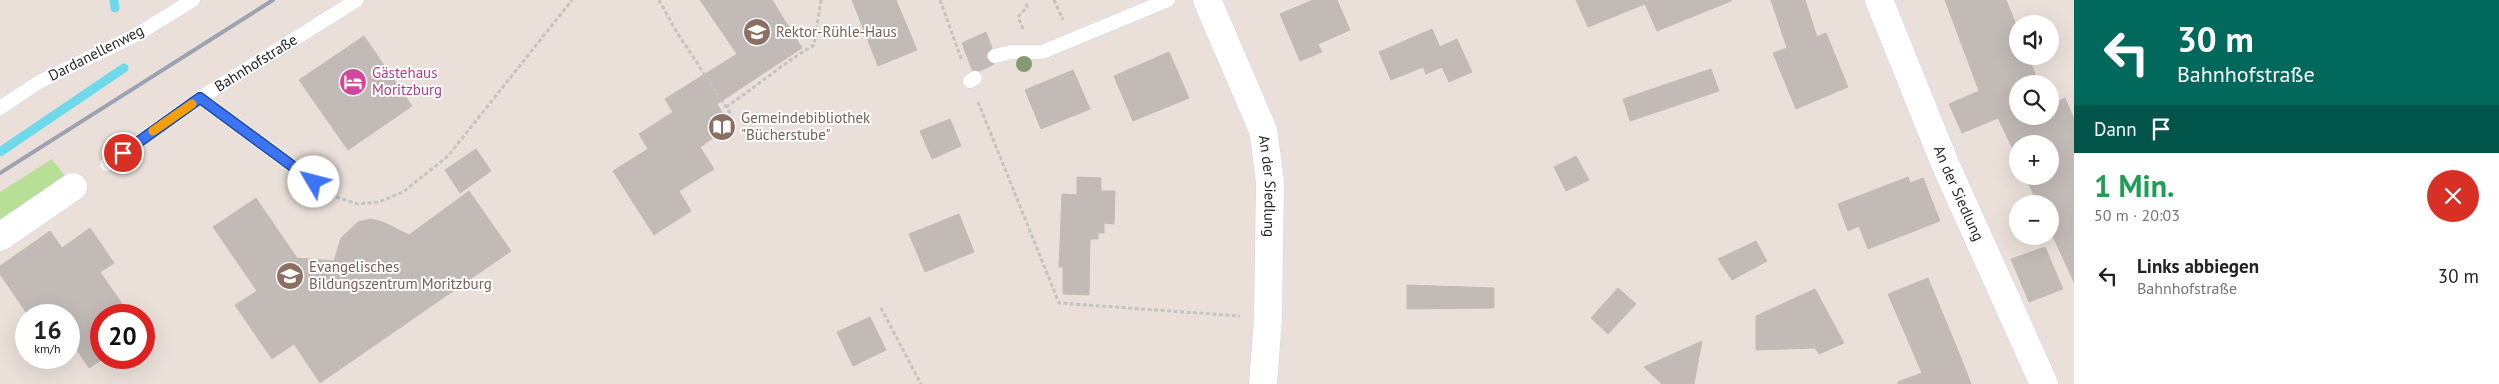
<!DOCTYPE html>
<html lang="de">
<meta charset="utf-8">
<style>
:root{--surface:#fff;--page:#f2f2f2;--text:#222;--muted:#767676}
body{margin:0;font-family:"PT Sans",sans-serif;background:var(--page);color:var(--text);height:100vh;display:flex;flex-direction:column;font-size:19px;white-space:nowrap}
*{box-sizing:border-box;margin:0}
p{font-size:16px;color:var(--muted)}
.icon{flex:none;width:28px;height:28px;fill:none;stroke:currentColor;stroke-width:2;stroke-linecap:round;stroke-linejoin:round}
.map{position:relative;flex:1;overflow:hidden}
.side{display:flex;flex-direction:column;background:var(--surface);width:425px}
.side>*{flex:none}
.hud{background:#00695c;color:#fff;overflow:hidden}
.fabs{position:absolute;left:2009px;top:15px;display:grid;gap:10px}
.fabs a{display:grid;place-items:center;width:50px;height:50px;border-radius:50%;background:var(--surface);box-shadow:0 5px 20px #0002;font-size:25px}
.speed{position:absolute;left:15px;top:304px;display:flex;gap:10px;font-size:25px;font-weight:700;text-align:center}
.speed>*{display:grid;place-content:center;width:65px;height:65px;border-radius:50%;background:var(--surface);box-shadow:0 5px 20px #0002;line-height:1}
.speed small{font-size:12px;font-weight:400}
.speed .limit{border:8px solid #d22;background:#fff;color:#111}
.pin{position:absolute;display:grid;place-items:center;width:42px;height:42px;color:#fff;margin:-21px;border:2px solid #fff;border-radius:50%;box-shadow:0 1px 5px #0007}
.me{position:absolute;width:55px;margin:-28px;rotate:307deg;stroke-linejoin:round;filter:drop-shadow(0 0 4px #0008)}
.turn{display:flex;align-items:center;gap:18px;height:105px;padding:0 20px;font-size:22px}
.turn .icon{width:65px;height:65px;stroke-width:2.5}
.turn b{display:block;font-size:35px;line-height:42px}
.then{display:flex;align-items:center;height:48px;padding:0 20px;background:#0003;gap:10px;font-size:19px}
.round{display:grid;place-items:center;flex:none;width:52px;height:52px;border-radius:26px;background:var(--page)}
.head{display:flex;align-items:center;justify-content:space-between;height:85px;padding:0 20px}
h1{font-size:30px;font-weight:700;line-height:38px;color:#1e9e55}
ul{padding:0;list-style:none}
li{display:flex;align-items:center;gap:15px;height:75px;padding:0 20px}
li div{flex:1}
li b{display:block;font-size:19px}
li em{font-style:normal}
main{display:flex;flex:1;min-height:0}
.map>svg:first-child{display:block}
</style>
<main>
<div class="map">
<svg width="2074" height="384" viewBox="0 0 2074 384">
<rect width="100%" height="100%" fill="#eae0d9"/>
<!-- green -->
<polygon fill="#b8df96" points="52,159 66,178 0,219 0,192"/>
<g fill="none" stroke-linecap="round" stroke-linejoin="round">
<!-- stream -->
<g stroke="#6dd9ea" stroke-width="9">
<polyline points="114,0 115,8"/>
<polyline points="0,152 124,68"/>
</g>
</g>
<!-- building -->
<g fill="#c2bab6" stroke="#c4bcb3">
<polygon points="700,0 772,0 802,48 717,104 731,126 700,147 714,169 679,191 691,211 654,235 613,171 648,149 639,134 673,112 665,99 737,54"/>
<polygon points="852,0 896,0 917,50 878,66"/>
<polygon points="1313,0 1337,0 1350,30 1318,44 1322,52 1300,61 1280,14"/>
<polygon points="1576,0 1731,0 1731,1 1657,31 1645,4 1588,27"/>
<polygon points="1771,0 1805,0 1817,37 1826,33 1848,87 1796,109 1773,53 1787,48"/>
<polygon points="1945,0 2006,0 2018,29 2018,56 2028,56 2039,84 2018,84 2018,116 2050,116 2050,105 2065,98 2074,119 2074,282 2050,230 2050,204 2038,204 2025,176 2050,176 2050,144 2018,144 2018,160 1998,118 1962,133 1949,104 1979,91"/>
<polygon points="1432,29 1440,47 1457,39 1472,72 1449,82 1442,67 1426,74 1423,67 1391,80 1379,52"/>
<polygon points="986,32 992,48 987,53 986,58 994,64 980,71 972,70 962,43"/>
<polygon points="364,36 412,106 348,150 299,80"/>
<polygon points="1169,52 1189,98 1133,121 1114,76"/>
<polygon points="1711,69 1719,91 1630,121 1623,99"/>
<polygon points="1073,70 1090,109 1041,129 1025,90"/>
<polygon points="950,119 961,146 932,159 920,131"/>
<polygon points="476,149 491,171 460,193 445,170"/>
<polygon points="1576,156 1589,180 1566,191 1554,167"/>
<polygon points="1077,177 1101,178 1101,191 1115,191 1114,224 1104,223 1104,233 1098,233 1098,239 1090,239 1089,295 1063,294 1063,267 1059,267 1062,194 1077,195"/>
<polygon points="1908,177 1910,183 1923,178 1940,221 1868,249 1859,226 1848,231 1838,204"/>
<polygon points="469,191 511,251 320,383 294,344 272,359 235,305 257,291 213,227 256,198 297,258 334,261 341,238 358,222 371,219 383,222 409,235"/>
<polygon points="959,214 974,252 925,272 909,234"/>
<polygon points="90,228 114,263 100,272 130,315 101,315 101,358 104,358 89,368 69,338 69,315 28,315 0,274 0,266 50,231 62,248"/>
<polygon points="1756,241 1767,261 1732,280 1718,259"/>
<polygon points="2045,247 2063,289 2029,302 2011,259"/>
<polygon points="1928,278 1961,358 1971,384 1898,384 1898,382 1922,373 1888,294"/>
<polygon points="1407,285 1494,288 1494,308 1407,309"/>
<polygon points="1618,288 1636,304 1608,334 1591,318"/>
<polygon points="1815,289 1844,343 1819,354 1815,348 1756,350 1756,316"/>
<polygon points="870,317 886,350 853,366 837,332"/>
<polygon points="1702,341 1694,384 1662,384 1644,367"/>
</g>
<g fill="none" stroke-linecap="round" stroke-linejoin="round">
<!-- service casing -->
<g stroke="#ced4e0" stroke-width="15">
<g id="service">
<polyline points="995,56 1011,52 1042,52 1168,0"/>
<polyline points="970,81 975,78"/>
<polyline points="200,98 314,182"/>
<polyline points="0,108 39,82 136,35 193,0"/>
<path id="s1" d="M107,164L200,98L357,0"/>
</g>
</g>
<!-- minor casing -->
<g stroke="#ced4e0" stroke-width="29">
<g id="minor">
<path id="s2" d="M1207,0L1263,130L1267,158L1270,182L1268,318L1263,384"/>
<path id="s3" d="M1879,0L1946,166L2044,384"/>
<polyline points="0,237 73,187"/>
</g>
</g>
<!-- path -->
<g stroke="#c3c3c3" stroke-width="3" stroke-dasharray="4 2.5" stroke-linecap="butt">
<polyline points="659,0 676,31 732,116"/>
<polyline points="940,0 962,61"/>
<polyline points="1054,0 1063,20"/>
<polyline points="1023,29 1018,17 1027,7 1026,3"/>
<polyline points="978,102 1059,303 1240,316"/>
<path d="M726,107C756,87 783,63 814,45L821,0"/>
<polyline points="330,195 358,204 379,202 403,192 448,156 572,0"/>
<polyline points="881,308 921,384"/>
</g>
<!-- service -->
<use href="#service" stroke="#fff" stroke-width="14"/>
<!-- minor -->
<use href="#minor" stroke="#fff" stroke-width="28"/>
<!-- rail -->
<polyline stroke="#9ca2b1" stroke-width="4" points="0,173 273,0"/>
</g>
<!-- trees -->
<circle fill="#859a70" cx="1024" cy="64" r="8"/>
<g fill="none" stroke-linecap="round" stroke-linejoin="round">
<!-- route casing -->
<g stroke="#264c9f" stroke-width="12">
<polyline id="route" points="123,153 200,98 314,182"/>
</g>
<!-- route -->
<use href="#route" stroke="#3b75f4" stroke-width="9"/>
<!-- slow -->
<polyline stroke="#f59e0b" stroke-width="9" points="153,131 192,104"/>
</g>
<!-- icons -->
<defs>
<g id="school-disc" transform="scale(1.4375)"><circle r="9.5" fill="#8d6e63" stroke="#fff"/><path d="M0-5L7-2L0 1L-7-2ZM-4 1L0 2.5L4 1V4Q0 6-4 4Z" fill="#fff"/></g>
<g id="hotel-disc" transform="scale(1.4375)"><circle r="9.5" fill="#d1479c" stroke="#fff"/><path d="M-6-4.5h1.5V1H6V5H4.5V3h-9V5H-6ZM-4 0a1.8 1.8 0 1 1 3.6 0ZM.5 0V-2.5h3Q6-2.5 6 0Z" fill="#fff"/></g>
<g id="library-disc" transform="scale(1.4375)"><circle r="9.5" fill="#8d6e63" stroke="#fff"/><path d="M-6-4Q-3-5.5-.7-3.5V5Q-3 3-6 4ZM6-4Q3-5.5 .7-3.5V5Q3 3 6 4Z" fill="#fff"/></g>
<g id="university-disc" transform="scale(1.4375)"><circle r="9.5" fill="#8d6e63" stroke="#fff"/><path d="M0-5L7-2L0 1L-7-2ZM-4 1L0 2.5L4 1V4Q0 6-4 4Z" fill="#fff"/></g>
</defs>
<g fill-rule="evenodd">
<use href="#school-disc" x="757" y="32"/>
<use href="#hotel-disc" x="353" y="82"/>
<use href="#library-disc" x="722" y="127"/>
<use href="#university-disc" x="290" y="276"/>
</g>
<g text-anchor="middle" stroke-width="4" stroke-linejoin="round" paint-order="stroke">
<!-- education labels -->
<g font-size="15" fill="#785e54" stroke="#fff" text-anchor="start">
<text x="776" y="37">Rektor-Rühle-Haus</text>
<text x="741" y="123">Gemeindebibliothek<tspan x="741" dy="17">"Bücherstube"</tspan></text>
<text x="309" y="272">Evangelisches<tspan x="309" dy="17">Bildungszentrum Moritzburg</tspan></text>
</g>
<!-- street labels -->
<g font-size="15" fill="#272727" stroke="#fff">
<text transform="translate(96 53) rotate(-27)" y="5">Dardanellenweg</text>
<text dy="5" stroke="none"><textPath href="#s1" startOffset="180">Bahnhofstraße</textPath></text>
<text dy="5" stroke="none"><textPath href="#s2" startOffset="198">An der Siedlung</textPath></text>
<text dy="5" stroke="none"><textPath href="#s3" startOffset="209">An der Siedlung</textPath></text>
</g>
<!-- hotel labels -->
<g font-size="15" fill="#b23c85" stroke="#fff" text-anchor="start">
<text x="372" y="78">Gästehaus<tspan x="372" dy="17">Moritzburg</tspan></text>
</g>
</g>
</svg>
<div class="fabs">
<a><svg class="icon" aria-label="sound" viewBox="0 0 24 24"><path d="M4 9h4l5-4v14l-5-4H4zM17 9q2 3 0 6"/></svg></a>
<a><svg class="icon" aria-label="search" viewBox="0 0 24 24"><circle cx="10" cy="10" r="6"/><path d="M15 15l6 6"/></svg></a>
<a>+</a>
<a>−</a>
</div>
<div class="speed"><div>16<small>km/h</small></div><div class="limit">20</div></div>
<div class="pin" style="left:123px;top:153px;background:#d93025"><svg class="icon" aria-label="arrive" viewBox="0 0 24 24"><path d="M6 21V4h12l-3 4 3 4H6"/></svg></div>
<svg class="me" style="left:314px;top:182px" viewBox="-20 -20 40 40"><circle r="19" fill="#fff"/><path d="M0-13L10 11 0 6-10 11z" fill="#3b75f4"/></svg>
</div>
<section class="side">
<div class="hud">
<div class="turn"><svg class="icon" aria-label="left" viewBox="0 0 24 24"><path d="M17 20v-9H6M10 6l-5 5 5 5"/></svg><div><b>30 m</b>Bahnhofstraße</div></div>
<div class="then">Dann<svg class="icon" aria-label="arrive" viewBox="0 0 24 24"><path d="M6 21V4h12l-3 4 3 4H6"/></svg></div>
</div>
<div class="head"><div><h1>1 Min.</h1><p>50 m · 20:03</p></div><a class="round" style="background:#d93025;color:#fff"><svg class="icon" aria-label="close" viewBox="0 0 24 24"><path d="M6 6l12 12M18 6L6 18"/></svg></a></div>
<ul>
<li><svg class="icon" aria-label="left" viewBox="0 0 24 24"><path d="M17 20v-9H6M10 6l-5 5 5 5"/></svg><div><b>Links abbiegen</b><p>Bahnhofstraße</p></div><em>30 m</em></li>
</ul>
</section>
</main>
